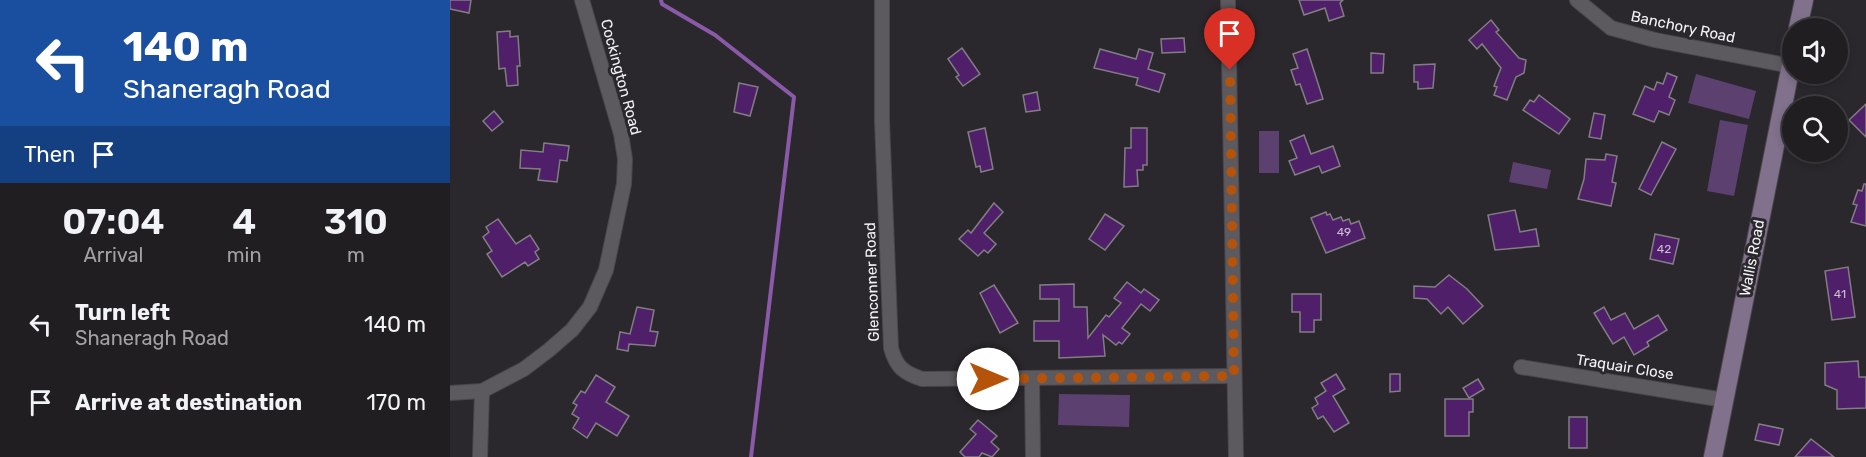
<!DOCTYPE html>
<style>
:root{--surface:#201e21;--page:#2d2b2e;--text:#f1f3f6;--muted:#a2a2a5;--line:#3d3c3f}
body{margin:0;font-family:Rubik,sans-serif;background:var(--page);color:var(--text);height:100vh;display:flex;flex-direction:column;font-size:22px;white-space:nowrap}
*{box-sizing:border-box;margin:0}
p{font-size:20px;color:var(--muted)}
.icon{flex:none;width:33px;height:33px;fill:none;stroke:currentColor;stroke-width:2;stroke-linecap:round;stroke-linejoin:round}
.map{position:relative;flex:1;overflow:hidden}
.drawer{display:flex;flex-direction:column;background:var(--surface);width:450px}
.drawer>*{flex:none}
.banner{background:#1a4fa0;color:#fff;overflow:hidden}
.fabs{position:absolute;left:1332px;top:18px;display:grid;gap:12px}
.fabs a{display:grid;place-items:center;width:66px;height:66px;border-radius:50%;background:var(--surface);box-shadow:0 3px 9px #0003,0 0 0 2px var(--line);font-size:30px}
.pin{position:absolute;display:grid;place-items:center;width:51px;height:51px;color:#fff;margin:-62px -26px;border-radius:50% 50% 50% 0;rotate:-45deg;box-shadow:0 0 6px #0007}
.pin .icon{rotate:45deg}
.me{position:absolute;width:66px;margin:-33px;rotate:90deg;stroke-linejoin:round;filter:drop-shadow(0 0 4px #0008)}
.turn{display:flex;align-items:center;gap:21px;height:126px;padding:0 24px;font-size:27px}
.turn .icon{width:78px;height:78px;stroke-width:2.5}
.turn b{display:block;font-size:42px;line-height:51px}
.then{display:flex;align-items:center;height:57px;padding:0 24px;background:#0003;gap:12px;font-size:22px}
.eta{display:flex;justify-content:space-evenly;align-items:center;height:102px;text-align:center}
.eta b{font-size:36px;font-weight:600;line-height:42px}
ul{padding:0;list-style:none}
li{display:flex;align-items:center;gap:18px;height:78px;padding:0 24px}
li div{flex:1}
li b{display:block;font-size:22px}
li em{font-style:normal}
main{display:flex;flex:1;min-height:0}
.map>svg:first-child{display:block}
</style>
<main>
<section class="drawer">
<div class="banner">
<div class="turn"><svg class="icon" aria-label="left" viewBox="0 0 24 24"><path d="M17 20v-9H6M10 6l-5 5 5 5"/></svg><div><b>140 m</b>Shaneragh Road</div></div>
<div class="then">Then<svg class="icon" aria-label="arrive" viewBox="0 0 24 24"><path d="M6 21V4h12l-3 4 3 4H6"/></svg></div>
</div>
<div class="eta">
<div><b>07:04</b><p>Arrival</p></div>
<div><b>4</b><p>min</p></div>
<div><b>310</b><p>m</p></div>
</div>
<ul>
<li><svg class="icon" aria-label="left" viewBox="0 0 24 24"><path d="M17 20v-9H6M10 6l-5 5 5 5"/></svg><div><b>Turn left</b><p>Shaneragh Road</p></div><em>140 m</em></li>
<li><svg class="icon" aria-label="arrive" viewBox="0 0 24 24"><path d="M6 21V4h12l-3 4 3 4H6"/></svg><div><b>Arrive at destination</b></div><em>170 m</em></li>
</ul>
</section>
<div class="map">
<svg width="1416" height="457" viewBox="0 0 1416 457">
<rect width="100%" height="100%" fill="#2a282c"/>
<!-- green -->
<g fill="#5c406f">
<polygon points="1246,74 1306,91 1299,119 1238,103"/>
<polygon points="1270,120 1298,125 1284,196 1257,191"/>
<rect x="809" y="131" width="20" height="42"/>
<polygon points="1063,162 1101,170 1097,189 1059,182"/>
<polygon points="609,394 680,395 679,427 608,425"/>
</g>
<g fill="none" stroke-linecap="round" stroke-linejoin="round">
<!-- stream -->
<polyline stroke="#8a5aa9" stroke-width="4" points="211,0 212,4 265,35 344,97 301,457"/>
</g>
<!-- building -->
<g fill="#4f1f6a" stroke="#817e83" stroke-width="1.5">
<polygon points="0,0 21,0 19,13 0,9"/>
<polygon points="849,0 893,0 890,3 894,16 879,21 875,8 854,15"/>
<polygon points="1041,20 1049,30 1046,32 1069,58 1076,60 1074,73 1066,77 1057,100 1044,95 1047,87 1044,86 1051,68 1032,44 1027,49 1019,40"/>
<polygon points="60,31 60,37 68,36 70,66 67,66 68,85 57,86 55,68 49,69 47,32"/>
<polygon points="734,38 735,52 712,53 711,39"/>
<polygon points="512,48 530,74 513,86 506,77 509,75 498,59"/>
<polygon points="650,49 686,59 689,49 703,53 698,69 715,74 709,92 686,85 688,78 644,68"/>
<polygon points="857,49 873,99 857,104 850,84 846,85 841,70 848,68 843,54"/>
<polygon points="921,53 934,54 933,73 921,73"/>
<polygon points="985,64 983,88 968,89 968,82 964,82 964,65"/>
<polygon points="1217,73 1227,77 1219,97 1225,100 1219,115 1209,111 1204,122 1183,114 1195,86 1204,90 1207,82 1213,84"/>
<polygon points="289,83 308,87 300,116 284,112"/>
<polygon points="587,92 590,110 576,112 573,95"/>
<polygon points="1089,95 1120,119 1109,134 1073,110 1080,100 1084,102"/>
<polygon points="1416,104 1416,137 1399,120"/>
<polygon points="44,111 53,122 42,131 33,121"/>
<polygon points="1144,113 1155,115 1151,139 1139,137"/>
<polygon points="535,128 543,169 531,172 530,166 526,167 518,132"/>
<polygon points="681,128 697,128 697,165 693,165 693,170 687,170 688,186 674,187 675,148 681,148"/>
<polygon points="854,135 861,154 883,146 890,166 872,173 869,166 845,175 839,161 847,158 840,141"/>
<polygon points="1212,142 1226,149 1201,195 1189,189"/>
<polygon points="94,143 119,146 117,161 110,160 107,182 88,180 90,169 70,168 71,150 93,152"/>
<polygon points="1156,154 1167,156 1162,182 1166,183 1161,206 1128,199 1134,179 1136,159 1155,160"/>
<polygon points="1414,184 1416,184 1416,226 1401,222 1407,205 1403,204 1408,190 1412,191"/>
<polygon points="544,203 553,212 534,233 546,244 538,253 534,250 528,256 509,239 518,230 521,233"/>
<polygon points="1065,210 1070,232 1086,229 1089,246 1045,250 1038,215"/>
<polygon points="876,212 877,215 880,214 883,220 891,217 893,221 899,219 901,224 909,221 915,238 876,253 861,218"/>
<polygon points="655,214 674,226 655,250 639,239"/>
<polygon points="48,219 66,244 80,235 89,249 85,252 89,259 78,266 75,262 52,277 37,254 42,251 33,237 39,232 36,227"/>
<polygon points="1205,234 1229,239 1223,264 1200,259"/>
<polygon points="1398,267 1405,317 1382,320 1375,271"/>
<polygon points="999,275 1017,289 1033,306 1013,324 998,307 991,314 977,299 964,298 964,286 985,287"/>
<polygon points="677,282 691,293 694,289 709,300 700,311 691,304 672,328 680,334 672,344 669,342 666,345 653,335 655,356 609,358 609,341 584,341 584,321 609,321 609,299 590,299 590,285 624,284 624,307 637,307 638,338 656,315 659,317 671,303 664,298"/>
<polygon points="544,285 568,323 550,333 530,293"/>
<polygon points="842,294 871,294 871,320 864,320 864,332 850,332 850,312 842,312"/>
<polygon points="187,307 204,310 200,331 208,332 205,346 179,344 178,351 167,349 170,332 180,334"/>
<polygon points="1154,307 1161,320 1175,313 1184,329 1208,315 1217,330 1197,342 1199,346 1184,355 1174,337 1163,344 1144,313"/>
<polygon points="1408,361 1409,377 1416,377 1416,408 1387,409 1387,390 1375,385 1375,363"/>
<polygon points="886,374 895,389 883,396 899,423 884,432 873,416 868,419 862,408 868,404 865,398 876,391 871,383"/>
<polygon points="940,374 950,374 950,391 940,392"/>
<polygon points="146,375 165,387 156,402 179,416 167,436 146,423 137,438 123,428 129,418 122,414 127,405 123,403 131,391 135,393"/>
<polygon points="1028,379 1034,389 1019,398 1013,388"/>
<polygon points="995,399 1023,399 1023,412 1019,412 1019,436 995,436"/>
<rect x="1119" y="417" width="18" height="31"/>
<polygon points="528,420 547,436 541,442 549,449 542,457 532,453 529,457 515,457 510,452 526,434 520,429"/>
<polygon points="1309,424 1333,429 1329,445 1305,440"/>
<polygon points="1361,439 1384,457 1345,457"/>
</g>
<g fill="none" stroke-linecap="round" stroke-linejoin="round">
<!-- street casing -->
<g stroke="#49474b" stroke-width="16">
<g id="street">
<path d="M432,0V121L441,348C446,367 454,373 472,379L784,376"/>
<polyline points="778,0 786,457"/>
<polyline points="1127,0 1161,28 1205,40 1341,66"/>
<polyline points="1071,367 1274,400"/>
<polyline points="582,379 583,457"/>
<polyline points="0,393 32,391 74,369 99,350 122,330 140,307 156,270 174,184 175,159 171,134 132,0"/>
<polyline points="30,457 32,391"/>
</g>
</g>
<!-- secondary casing -->
<g stroke="#49474b" stroke-width="20">
<g id="secondary">
<polyline points="1348,28 1354,0"/>
<polyline points="1263,457 1342,60"/>
</g>
</g>
<!-- street -->
<use href="#street" stroke="#5d5a5f" stroke-width="14"/>
<!-- secondary -->
<use href="#secondary" stroke="#81718c" stroke-width="18"/>
</g>
<g fill="none" stroke-linecap="round" stroke-linejoin="round">
<!-- route -->
<polyline stroke="#b45309" stroke-width="10" stroke-dasharray="0 18" points="538,379 784,376 780,70"/>
</g>
<g text-anchor="middle" stroke-width="6" stroke-linejoin="round" paint-order="stroke">
<!-- number labels -->
<g font-size="12" fill="#cbbdd2">
<text x="894" y="236">49</text>
<text x="1214" y="253">42</text>
<text x="1390" y="298">41</text>
</g>
<!-- street labels -->
<g font-size="15" fill="#f4f2f5" stroke="#2a282c">
<text transform="translate(1233 27) rotate(12)" y="5">Banchory Road</text>
<text transform="translate(171 77) rotate(75)" y="5">Cockington Road</text>
<text transform="translate(1302 258) rotate(-79)" y="5">Wallis Road</text>
<text transform="translate(422 282) rotate(-92)" y="5">Glenconner Road</text>
<text transform="translate(1175 367) rotate(9)" y="5">Traquair Close</text>
</g>
</g>
</svg>
<div class="fabs">
<a><svg class="icon" aria-label="sound" viewBox="0 0 24 24"><path d="M4 9h4l5-4v14l-5-4H4zM17 9q2 3 0 6"/></svg></a>
<a><svg class="icon" aria-label="search" viewBox="0 0 24 24"><circle cx="10" cy="10" r="6"/><path d="M15 15l6 6"/></svg></a>
</div>
<div class="pin" style="left:780px;top:70px;background:#d93025"><svg class="icon" aria-label="arrive" viewBox="0 0 24 24"><path d="M6 21V4h12l-3 4 3 4H6"/></svg></div>
<svg class="me" style="left:538px;top:379px" viewBox="-20 -20 40 40"><circle r="19" fill="#fff"/><path d="M0-13L10 11 0 6-10 11z" fill="#b45309"/></svg>
</div>
</main>
